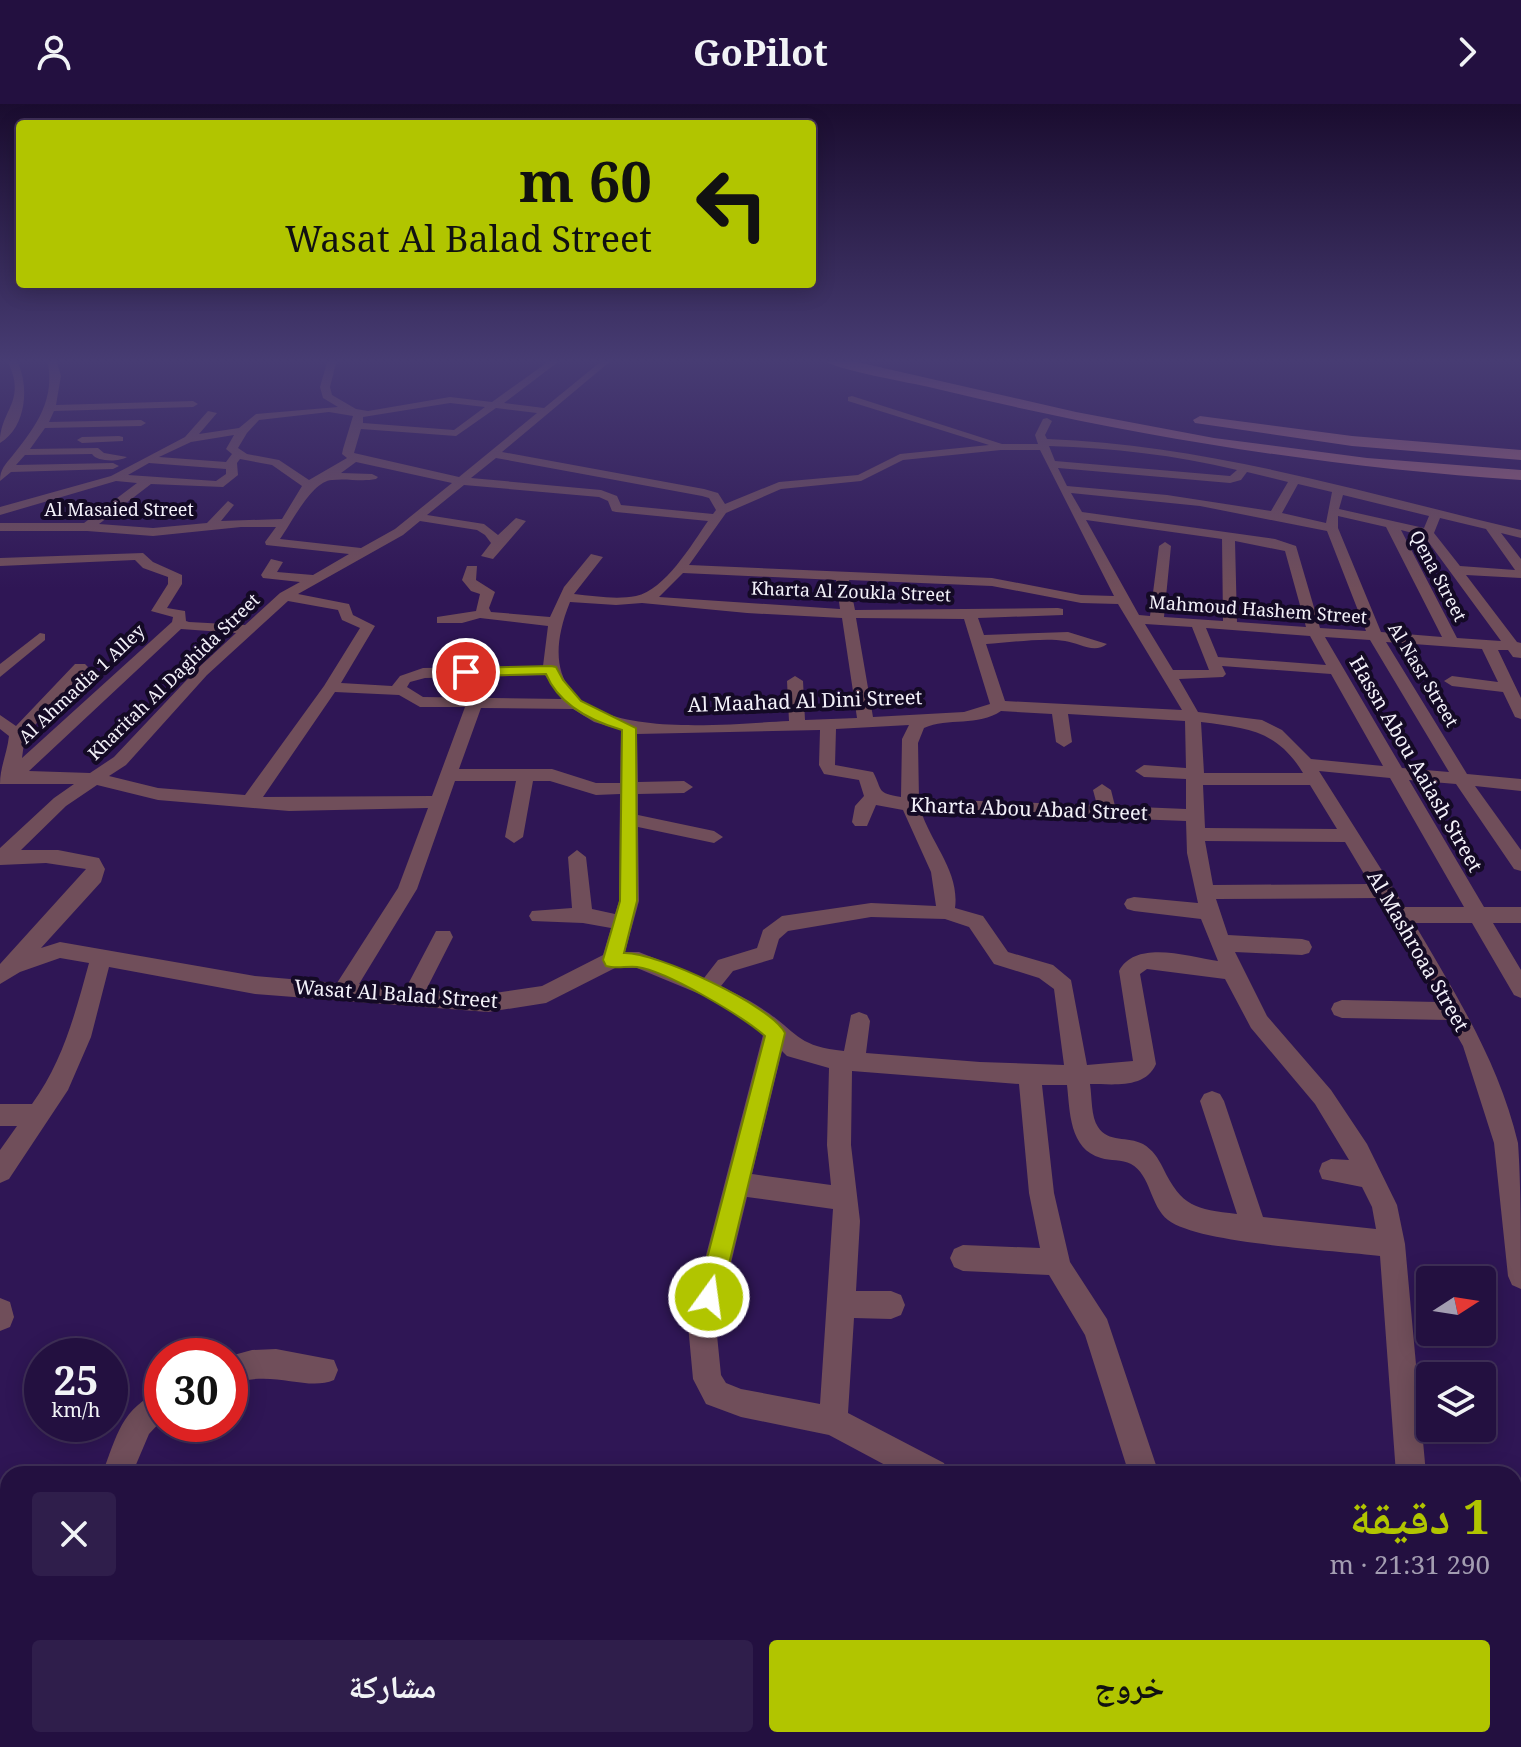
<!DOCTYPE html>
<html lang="ar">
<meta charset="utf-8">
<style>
:root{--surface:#231040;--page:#2f1e4b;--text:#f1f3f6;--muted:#a39db1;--line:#403059;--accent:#b1c500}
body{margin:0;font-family:"Noto Serif","Noto Naskh Arabic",serif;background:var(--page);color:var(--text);direction:rtl;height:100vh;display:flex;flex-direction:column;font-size:30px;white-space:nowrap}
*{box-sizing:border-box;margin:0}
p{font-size:26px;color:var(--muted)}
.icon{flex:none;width:44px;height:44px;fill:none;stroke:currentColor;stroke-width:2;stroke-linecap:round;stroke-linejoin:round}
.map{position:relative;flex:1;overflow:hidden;direction:ltr}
.drawer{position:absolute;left:0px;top:1362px;width:1522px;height:282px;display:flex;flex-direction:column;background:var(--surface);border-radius:24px 24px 0 0;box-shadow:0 4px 20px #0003,0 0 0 2px var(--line);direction:rtl}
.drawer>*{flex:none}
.top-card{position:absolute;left:16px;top:16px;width:800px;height:168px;border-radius:8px;box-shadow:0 4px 20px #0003,0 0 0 2px var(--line);direction:rtl;background:#b1c500;color:#111;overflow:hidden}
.needle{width:52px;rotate:78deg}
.buttons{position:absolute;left:1416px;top:1162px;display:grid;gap:16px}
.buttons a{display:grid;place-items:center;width:80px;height:80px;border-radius:8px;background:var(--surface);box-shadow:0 4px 20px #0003,0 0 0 2px var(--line);font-size:40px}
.speed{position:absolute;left:24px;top:1234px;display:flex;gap:16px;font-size:40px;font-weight:700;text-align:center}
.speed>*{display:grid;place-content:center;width:104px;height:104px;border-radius:50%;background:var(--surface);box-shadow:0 4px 20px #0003,0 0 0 2px var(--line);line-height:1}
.speed small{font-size:20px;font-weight:400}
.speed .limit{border:12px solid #d22;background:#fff;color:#111}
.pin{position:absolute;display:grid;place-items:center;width:68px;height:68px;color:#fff;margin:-34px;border:4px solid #fff;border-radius:50%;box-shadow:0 2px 8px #0007}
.me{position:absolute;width:88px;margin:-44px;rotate:14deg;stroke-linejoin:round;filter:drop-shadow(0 0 6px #0008)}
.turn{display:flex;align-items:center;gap:28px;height:168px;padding:0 32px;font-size:36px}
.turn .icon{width:104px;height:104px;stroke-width:2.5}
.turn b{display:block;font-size:56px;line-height:68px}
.round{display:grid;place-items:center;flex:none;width:84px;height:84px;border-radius:8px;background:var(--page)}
.head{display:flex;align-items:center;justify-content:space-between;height:136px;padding:0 32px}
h1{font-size:48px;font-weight:700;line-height:60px;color:var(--accent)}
.button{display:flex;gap:16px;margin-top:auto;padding:16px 32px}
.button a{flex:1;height:92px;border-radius:8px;background:var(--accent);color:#111;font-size:32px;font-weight:700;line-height:92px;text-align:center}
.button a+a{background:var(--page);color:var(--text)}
header{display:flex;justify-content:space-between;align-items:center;height:104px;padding:0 32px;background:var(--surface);font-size:36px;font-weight:700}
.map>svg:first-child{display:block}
</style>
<header><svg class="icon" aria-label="forward" viewBox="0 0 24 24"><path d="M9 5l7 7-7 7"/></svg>GoPilot<svg class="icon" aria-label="person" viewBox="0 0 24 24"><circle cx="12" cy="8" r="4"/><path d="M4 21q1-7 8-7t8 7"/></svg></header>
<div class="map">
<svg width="1521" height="1643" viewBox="0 0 1521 1643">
<rect width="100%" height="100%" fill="#2f1655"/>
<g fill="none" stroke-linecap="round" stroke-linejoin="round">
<!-- street -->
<g fill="#704e5a" fill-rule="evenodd">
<path d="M16,255C30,280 27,323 0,339C0,305 28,298 7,256Z"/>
<path d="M47,255H56L61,272L56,301L193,297L198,300L193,303L54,307L49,318L141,316L146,319L141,322L45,324L30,345L98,344L104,349L127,353C119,358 97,358 92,350L25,351L16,361L113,359L119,362L113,365L11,368L0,377C0,365 5,361 13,351C37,321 56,295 47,255Z"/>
<path d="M328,255H337L330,283L332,291L356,305L368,307L450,293L492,298L552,255H562L504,299L544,304L604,255H613L502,348L704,385L718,389L725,400L779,378L858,371L900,350L989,341L848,297V293L852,292L1002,340H1038L1035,331L1043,315L1047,314L1052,317L1045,331L1047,335C1209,341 1364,389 1521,426V434L1501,429L1521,455V474L1466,471L1517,538L1521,539V554L1513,553L1508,546H1498L1521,594V615L1515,613L1503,588L1452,582L1444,577L1452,572L1498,578L1482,545L1386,538L1467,670L1521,675V687L1475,682L1521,746V767L1514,765L1456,680L1409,676L1484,803H1521V819H1493L1521,866V894L1514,891L1472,819H1414C1455,889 1499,958 1518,1039C1521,1079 1521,1142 1521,1185L1512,1181L1508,1172L1494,1039L1463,942L1448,916L1342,914L1334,911L1331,905L1334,899L1342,896L1438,898L1379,794L1216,795L1228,831L1302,835L1309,837L1312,843L1309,849L1302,851L1235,848L1267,912L1331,986L1367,1040L1397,1101L1405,1140L1426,1370H1396L1380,1152C1335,1146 1199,1140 1168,1116C1150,1102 1151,1071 1131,1060C1122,1055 1110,1057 1101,1054C1069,1045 1070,1007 1067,981H1042L1054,1089L1070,1158L1107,1215L1159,1370H1129L1085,1231L1049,1171L963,1167L954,1163L950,1154L954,1145L963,1141L1040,1144L1029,1089L1019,980L852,967L851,1041L860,1117L856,1187H891L901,1191L905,1201L901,1211L891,1215L854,1214L848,1309L944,1359L948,1370H902L829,1331L741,1313L706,1300L693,1275L688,1221L763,931L747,917L702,891L637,864H615L546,899L488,908L255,890L109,863L91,933L68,986L9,1075L0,1079V1046L17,1022H0V1000H32C63,957 75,910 89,859L60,854L20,868L0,880V860L86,765L46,759L0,761V744L54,694L74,680H0C0,663 7,650 9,632L0,625V611L16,622L75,560H85L88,563L25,632L22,654L172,518L173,513L151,507L168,480V473L143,464L135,456L0,462V454L143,449L153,458L182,471V480L167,504L185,507L186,517L189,518L245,521L280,489L300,478L263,474L261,471L271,455L283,458L277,468L313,471L349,450L266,441L265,438L276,423H241L153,432L87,427H0V419H84L137,379L116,377L0,411V403L111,372L185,333L208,307L217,309L199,330L239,324L256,310L338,303L323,294L320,283ZM450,299L485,303L454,326L363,319V313ZM496,304L537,309L459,373L354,349L361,325L456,332ZM329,308L353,312L343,345L342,350L347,354L309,376L279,356L247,350L238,344L247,329L259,316ZM234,331L226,345L232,350L226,358L159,353L191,338ZM1049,342C1113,344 1175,351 1237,366L1230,372L1055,357ZM1001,346H1040L1114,492L1081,491L992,474L689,461L726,409L781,385L861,377L903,356ZM496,354L702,392L709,394L716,406L713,410L621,401L617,392L601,386L471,374ZM240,355L272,361L302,382L282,415L221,417L234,401L228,397L207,419L153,424L99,420L151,380L223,383L238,371L237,359ZM356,358L452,379L395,425L361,444L280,435C292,418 312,377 332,376C347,374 361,378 376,375L378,373L372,370L341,369ZM149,359L226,365V370L216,377L128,371ZM1058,364L1230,379L1241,376L1247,368L1288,378L1271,407L1167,391L1067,382ZM1298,380L1332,388L1326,419L1282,409ZM464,381L599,393L608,397L612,407L616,408L708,417C692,440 665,486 636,492C616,496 594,492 574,490L603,453L591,450L564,483L550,513L491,508L489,504L495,488L476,476L477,462H467L462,476L471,487L480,490L476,507L437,513V519H462L480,514L548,522L543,562L423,564L400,572L392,582L341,579L375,522L353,511L349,500L298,490L403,431L420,417L477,426L485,431L491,439L481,452L493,455L526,417L516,414L498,431L484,420L427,411ZM1071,389L1200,402L1327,427L1366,527L1320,524L1296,442L1275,435L1082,408ZM1343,391L1429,412L1424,424L1339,405ZM1338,412L1386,423L1442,533L1381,528L1338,424ZM1440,414L1486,425L1515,466L1460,462L1434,429ZM1086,416L1222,435L1223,517L1164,513L1171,442L1165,438L1159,442L1150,512L1139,511ZM1401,426L1424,432L1501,537L1457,534ZM1235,437L1285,447L1306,523L1237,518ZM683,469L836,476L840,505L659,493ZM849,476L992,482L1081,499L1118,500L1182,606L1005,597L986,540C1009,539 1043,533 1065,537C1079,539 1094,550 1107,540L1068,528L984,531L978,514L1063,511V505L1058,504L855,506ZM288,497L338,506L342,516L360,524L324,582L245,691L158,684L109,672L126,661L207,571ZM570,498L616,501L642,499L747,509L842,514L857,614L805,616L803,577L795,572L787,577L789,617C702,621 510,647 570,498ZM856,514L964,515L990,600L964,608L873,613ZM1145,520L1192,523L1209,566H1173ZM1206,524L1310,532L1326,561L1218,553ZM181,525L236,529L197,565L114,653L90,669L29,667ZM1325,533L1370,536L1449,668L1402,664ZM1222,562L1331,570L1383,662L1311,655L1282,626L1262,616L1198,608L1179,575L1223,573L1226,570ZM545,571L562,595L423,593L407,583L410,578L425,574ZM335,588L399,591L420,603H465L432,692L263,693ZM481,604L573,605L594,618L621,626L620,679H596L552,665H459ZM1001,607L1052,610L1056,638L1064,643L1072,638L1068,610L1185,617L1186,664L1144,661L1135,667L1144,673L1186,675V705L1115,702L1111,686L1102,680L1093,686L1097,701L919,695L918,639L924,624C948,613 978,623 1001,607ZM1201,618C1247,624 1277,626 1303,669H1204ZM909,621L902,635L901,693C876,689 883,687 873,668L835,661L836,625ZM820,626L819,661L824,670L859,676L864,692L855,702L852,718L855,722H867L876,701L903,706L931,768L936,802L871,799L782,812L763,826L757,844L718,856L704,874L639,848H625L639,797L638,723L714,739L723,733L714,727L638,711V690L684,689L693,683L684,677L638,678L637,630ZM1319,667L1390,674L1464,803H1405ZM455,677H516L505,733L514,739L523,733L533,677H550L596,691L620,690L619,797L615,810L592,805L586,753L577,746L568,753L572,804L532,807L529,812L532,817L583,819L611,824L603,851L542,882L488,890L426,886L453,833L450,827H436L406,884L359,880L417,785ZM97,681L158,696L289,707L428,704L398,784L337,879L255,872L60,838L41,844L101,778L105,765L99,754L58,746H21L66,702ZM1203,681H1310L1337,725L1205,724ZM921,707L1186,717L1187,749L1198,799L1134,793L1127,795L1124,800L1127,805L1134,807L1201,815L1218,857C1189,853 1136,835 1119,867L1133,957L1087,961L1071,876L1053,861L1008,848L983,812L955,804C960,768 931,739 921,707ZM1205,737L1345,738L1370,780L1213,781ZM871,813L945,815L969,823L994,860L1039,874L1054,885L1064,961L980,958L866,949L870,917L867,911L859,908L851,911L844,947C794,942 798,927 761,904C748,895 734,889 721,882L733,867L773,855L779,835L788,827ZM1147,865L1225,875L1251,924L1315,1000L1349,1056L1331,1055L1322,1059L1319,1067L1322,1075L1362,1083L1372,1103L1376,1125L1263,1113L1224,997L1220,990L1212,987L1204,990L1200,997L1237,1110C1195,1105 1182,1103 1163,1064C1158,1054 1153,1046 1143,1040C1128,1032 1108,1039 1098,1023C1091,1013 1092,993 1090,980C1114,980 1145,985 1156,960L1140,870ZM782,947L787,952L829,964L827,1041L831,1081L752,1070ZM747,1093L833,1105L820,1300L741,1285L726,1279L721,1271L716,1221Z"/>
<polygon points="119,332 123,333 123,337 82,339 77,336 82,333"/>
<polygon points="40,529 45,530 45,536 0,573 0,560"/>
<polygon points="0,1194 10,1198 14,1213 10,1223 0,1227"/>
<path d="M276,1245L334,1256L338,1266L334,1276C306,1288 271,1264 230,1281V1252L252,1246Z"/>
<path d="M162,1287V1316L149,1330L132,1370H102C117,1332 121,1303 162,1287Z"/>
<polygon points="8,1619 8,1636 27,1636 25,1643 0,1643 0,1622"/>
<polygon points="1514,1619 1521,1622 1521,1643 1476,1643 1479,1636 1514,1636"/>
<polygon points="287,1636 323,1636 320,1643 284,1643"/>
<rect x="614" y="1636" width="36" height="7"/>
<rect x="710" y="1636" width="36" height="7"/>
<rect x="849" y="1636" width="36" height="7"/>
<polygon points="962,1636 998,1636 999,1643 963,1643"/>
</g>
<!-- secondary -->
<g fill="#986275" fill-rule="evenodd">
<path d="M821,255H844L1076,308L1214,334L1367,354L1521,366V376C1321,363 1127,331 933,284C909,278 837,267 821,255Z"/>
<polygon points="1200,312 1352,332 1521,346 1521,356 1352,342 1195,319 1193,316"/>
<rect x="0" y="1418" width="8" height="44"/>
<polygon points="8,1489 8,1535 0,1536 0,1490"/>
<polygon points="1143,1636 1204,1636 1207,1643 1146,1643"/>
<polygon points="1329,1636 1382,1636 1379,1643 1326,1643"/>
<polygon points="1415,1636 1473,1636 1476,1643 1418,1643"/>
</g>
</g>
<!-- sky -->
<linearGradient id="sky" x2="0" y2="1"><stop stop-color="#1a0c2f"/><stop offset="0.53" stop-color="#473c73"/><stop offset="1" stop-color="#473c73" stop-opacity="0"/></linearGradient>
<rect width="1521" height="485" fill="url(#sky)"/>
<!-- route -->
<path fill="#b1c500" stroke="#738000" stroke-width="2" d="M551,562L556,563L563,576L581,597L636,624L637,797L624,849C656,848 771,901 785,929L721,1193L718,1201L709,1205L700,1201L697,1193L765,932C742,912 667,867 637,863C626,862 616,865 606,862L603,856L620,797L622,626C591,617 559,601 546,570L466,572L459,568L466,564Z"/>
<g text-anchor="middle" stroke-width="8" stroke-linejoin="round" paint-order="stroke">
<!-- far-street labels -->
<g font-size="18" fill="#f3f1f9" stroke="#140a25">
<text x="119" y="412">Al Masaied Street</text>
<text transform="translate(1438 472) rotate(62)" y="6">Qena Street</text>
<text transform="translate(851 488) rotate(2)" y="6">Kharta Al Zoukla Street</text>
<text transform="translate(1258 506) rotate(4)" y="6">Mahmoud Hashem Street</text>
<text transform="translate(1423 571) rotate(59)" y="6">Al Nasr Street</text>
<text transform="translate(174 573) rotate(-44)" y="6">Kharitah Al Daghida Street</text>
<text transform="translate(82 580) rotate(-43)" y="6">Al Ahmadia 1 Alley</text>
</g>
<!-- street labels -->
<g font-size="20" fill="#f3f1f9" stroke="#140a25">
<text transform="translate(805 597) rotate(-2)" y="7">Al Maahad Al Dini Street</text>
<text transform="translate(1416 660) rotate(60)" y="7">Hassn Abou Aaiash Street</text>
<text transform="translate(1029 705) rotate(2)" y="7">Kharta Abou Abad Street</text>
<text transform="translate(1418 847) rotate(60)" y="7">Al Mashroaa Street</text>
<text transform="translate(396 890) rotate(4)" y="7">Wasat Al Balad Street</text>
</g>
</g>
</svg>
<div class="buttons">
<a><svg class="needle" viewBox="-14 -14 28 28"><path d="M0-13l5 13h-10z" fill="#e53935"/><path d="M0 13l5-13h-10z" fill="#a39db1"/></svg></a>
<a><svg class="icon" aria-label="layers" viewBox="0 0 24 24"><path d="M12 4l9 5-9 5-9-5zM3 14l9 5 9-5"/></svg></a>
</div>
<div class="speed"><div>25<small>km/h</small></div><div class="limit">30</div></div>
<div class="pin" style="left:466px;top:568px;background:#d93025"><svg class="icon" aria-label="arrive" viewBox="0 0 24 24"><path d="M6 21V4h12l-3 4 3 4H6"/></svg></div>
<svg class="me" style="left:709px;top:1193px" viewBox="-20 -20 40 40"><circle r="17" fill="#b1c500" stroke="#fff" stroke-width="3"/><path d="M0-11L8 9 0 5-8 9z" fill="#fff"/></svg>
<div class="top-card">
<div class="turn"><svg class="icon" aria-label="left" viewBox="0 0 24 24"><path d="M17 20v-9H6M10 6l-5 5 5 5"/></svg><div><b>60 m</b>Wasat Al Balad Street</div></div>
</div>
<section class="drawer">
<div class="head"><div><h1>1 دقيقة</h1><p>290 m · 21:31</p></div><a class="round"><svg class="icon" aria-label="close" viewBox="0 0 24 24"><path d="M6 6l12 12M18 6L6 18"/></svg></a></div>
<div class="button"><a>خروج</a><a>مشاركة</a></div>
</section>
</div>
